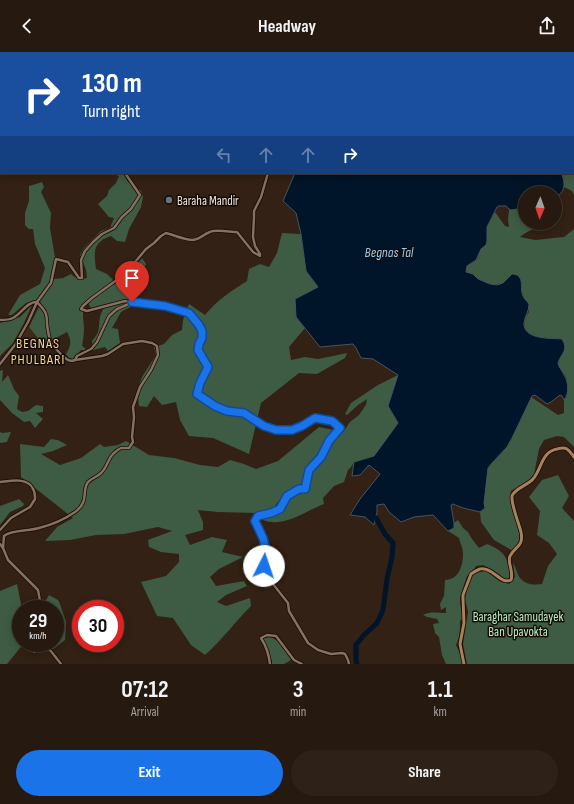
<!DOCTYPE html>
<style>
:root{--surface:#26190f;--page:#2e2218;--text:#f1f3f6;--muted:#a4a09e;--line:#42382f;--accent:#1a73e8}
body{margin:0;font-family:"Sofia Sans Condensed",sans-serif;background:var(--page);color:var(--text);height:100vh;display:flex;flex-direction:column;font-size:15px;white-space:nowrap}
*{box-sizing:border-box;margin:0}
p{font-size:13px;color:var(--muted)}
.icon{flex:none;width:22px;height:22px;fill:none;stroke:currentColor;stroke-width:2;stroke-linecap:round;stroke-linejoin:round}
.map{position:relative;height:612px;overflow:hidden}
.side{display:flex;flex-direction:column;background:var(--surface);flex:1}
.side>*{flex:none}
.top-card{position:absolute;left:0px;top:0px;width:574px;height:122px;box-shadow:0 2px 10px #0003,0 0 0 1px var(--line);background:#1a4fa0;color:#fff;overflow:hidden}
.needle{width:26px;rotate:182deg}
.tools{position:absolute;left:518px;top:134px;display:grid;gap:8px}
.tools a{display:grid;place-items:center;width:44px;height:44px;border-radius:50%;background:var(--surface);box-shadow:0 2px 10px #0003,0 0 0 1px var(--line);font-size:20px}
.speed{position:absolute;left:12px;top:548px;display:flex;gap:8px;font-size:20px;font-weight:700;text-align:center}
.speed>*{display:grid;place-content:center;width:52px;height:52px;border-radius:50%;background:var(--surface);box-shadow:0 2px 10px #0003,0 0 0 1px var(--line);line-height:1}
.speed small{font-size:10px;font-weight:400}
.speed .limit{border:6px solid #d22;background:#fff;color:#111}
.pin{position:absolute;display:grid;place-items:center;width:34px;height:34px;color:#fff;margin:-41px -17px;border-radius:50% 50% 50% 0;rotate:-45deg;box-shadow:0 0 4px #0007}
.pin .icon{rotate:45deg}
.me{position:absolute;width:44px;margin:-22px;rotate:4deg;stroke-linejoin:round;filter:drop-shadow(0 0 3px #0008)}
.turn{display:flex;align-items:center;gap:14px;height:84px;padding:0 16px;font-size:18px}
.turn .icon{width:52px;height:52px;stroke-width:2.5}
.turn b{display:block;font-size:28px;line-height:34px}
.lanes{display:flex;align-items:center;height:38px;padding:0 16px;background:#0003;justify-content:center;gap:20px;direction:ltr}
.lanes .off{opacity:.35}
.eta{display:flex;justify-content:space-evenly;align-items:center;height:68px;text-align:center}
.eta b{font-size:24px;font-weight:700;line-height:28px}
.cta{display:flex;gap:8px;margin-top:auto;padding:8px 16px}
.cta a{flex:1;height:46px;border-radius:24px;background:var(--accent);color:#fff;font-size:16px;font-weight:700;line-height:46px;text-align:center}
.cta a+a{background:var(--page);color:var(--text)}
header{display:flex;justify-content:space-between;align-items:center;height:52px;padding:0 16px;background:var(--surface);font-size:18px;font-weight:700}
.map>svg:first-child{display:block}
</style>
<header><svg class="icon" aria-label="back" viewBox="0 0 24 24"><path d="M15 5l-7 7 7 7"/></svg>Headway<svg class="icon" aria-label="share" viewBox="0 0 24 24"><path d="M12 15V3M7 8l5-5 5 5M5 13v7h14v-7"/></svg></header>
<div class="map">
<svg width="574" height="612" viewBox="0 0 574 612">
<rect width="100%" height="100%" fill="#322114"/>
<!-- built -->
<polygon fill="#402817" points="29,275 37,285 38,289 34,295 31,296 27,295 23,290 21,286 27,276"/>
<!-- forest -->
<g fill="#3e5b43">
<polygon points="0,0 37,0 37,1 1,1 1,48 0,49"/>
<polygon points="573,5 574,6 574,143 572,139 564,135 564,131 561,121 573,121"/>
<path d="M113,121H123L128,130L141,139L143,145L141,155L129,177L125,190L117,189L111,184C92,190 94,201 96,217L107,222L113,228L109,234L118,231L129,223L142,206L146,212L137,233L126,241L130,244L132,254L121,260L112,276L118,277L120,291L108,299L105,295L93,298L92,289C101,279 98,276 100,265C101,260 104,256 106,252L91,256L88,251C80,259 84,267 84,277C84,282 83,288 82,294L85,296V298H81L73,307L69,306L66,302C71,294 72,289 67,280C64,282 61,283 58,285C50,290 43,298 34,295L38,289L37,285L29,275L41,251L39,247L26,251L12,263H8L20,243L40,232L45,216L35,192L33,177H29L25,173V161L29,149V134L42,130L44,135L41,140L51,161L50,176L55,205L54,227L63,226L71,222C76,227 80,228 87,226L86,218L80,203L84,196L101,179L110,176L114,166L109,165L98,152L107,144L109,138L116,131L119,124Z"/>
<path d="M525,156V171H551L552,172C541,174 528,178 520,185L535,188L564,185L574,177V395L564,385L557,384L544,388L539,397L534,422L530,427L511,439L510,444L520,484L518,494L513,499L494,488L481,470L480,460L485,456L484,451L488,416L492,411L507,395L512,386L531,345L558,363L564,361V348L567,344V328L565,323L560,318L558,313L559,309L561,305L553,286C542,287 521,284 525,269C525,266 527,263 529,260L522,240L521,228L516,223C513,224 510,225 507,227C503,230 507,229 502,231C490,237 477,224 466,220C467,209 472,213 477,207C479,205 479,200 481,197L482,196L487,175L495,160L505,174L509,175L508,168L509,157L511,158Z"/>
<path d="M282,181L301,182L306,219L318,235L296,265L305,276L289,295L291,308L305,305L318,307L328,305L347,301L345,306L317,322L299,321L261,351L249,402L213,386L189,384L180,368L176,350L162,353L154,344L147,355L139,354L138,345L139,340L140,331L142,325L156,303L154,295L164,292L172,283L182,278L183,268L189,252L205,263C217,248 231,239 247,229L249,217L260,212L269,215L277,201Z"/>
<polygon points="32,253 24,271 13,291 0,304 0,271 20,265"/>
<polygon points="3,318 2,330 8,323 14,337 19,344 17,357 22,360 28,359 36,353 43,354 43,360 36,361 43,367 35,376 30,369 24,370 12,361 0,348 0,319"/>
<path d="M398,323L388,354L399,371L374,404L354,410L351,415L348,418L344,430L334,434L323,446L324,452C308,458 289,472 272,470C268,470 264,468 260,467L267,464L279,462C288,448 288,441 307,440L310,426L313,417L323,405L329,393L337,382L343,380L350,370L359,363L366,353L367,347L358,353L347,363L345,362L351,351L378,333Z"/>
<path d="M319,375L334,378L306,423L303,432C291,439 280,444 274,456L255,461L217,460L198,458L203,470V478L185,483L190,493L212,485L227,488L222,500L243,505L219,517L210,525L216,534L244,529L247,534L226,543L217,550L226,554L250,546L251,554C235,570 222,588 205,603L191,593L173,566L157,564L141,530L166,524L179,510V502L161,500L149,495L148,488L172,479L158,475L124,482L96,483L70,488L45,489L57,475L73,466L21,425L20,392L44,395L51,387L58,388L67,393L53,399L41,402L60,413L81,406L100,392L104,395L118,393L126,389L149,403L174,406L200,413L218,415L230,408L244,412L256,417L278,409Z"/>
<polygon points="0,380 2,381 11,380 7,390 0,391"/>
<path d="M558,423L569,444L562,456L574,469V612H467L463,592L468,560L465,547L468,532L474,521L486,519L499,529L509,532L515,525L513,511C516,515 517,522 520,526C526,533 534,533 542,532L548,514L557,502L549,491L537,483L540,459L529,445L542,428Z"/>
<polygon points="19,447 24,452 23,454 10,460 0,473 0,454"/>
<path d="M458,468L463,476L468,480L472,487L479,496L487,492C505,499 508,506 510,524L507,528L493,518L483,513L476,514L473,519L467,524L460,545V552L463,566L460,569C460,578 460,585 456,593L462,606L463,612H446L442,603L439,585L435,581L433,572L439,571L437,567L427,565L423,563C431,559 436,561 446,561V555L441,558L440,552L444,544L445,528C459,528 463,513 463,502C463,496 460,491 459,486L448,479L454,476V471Z"/>
<polygon points="17,532 22,557 21,557 21,591 24,591 7,612 0,612 0,539"/>
<polygon points="49,543 58,548 60,552 66,570 65,588 53,597 44,595 38,597 39,591 55,591 55,557 45,557 46,548"/>
<path d="M270,585C280,588 285,599 291,608L284,612H272V609L264,589V586Z"/>
</g>
<!-- water -->
<g fill="#001529" stroke="#48535e">
<polygon points="169,0 278,0 277,1 169,1"/>
<rect x="292" y="0" width="235" height="1"/>
<path d="M295,121H561C564,126 566,136 561,141C561,142 556,144 555,145V141H525V156L511,158L509,157L506,154H499L497,155L487,175V189L486,193L481,197L476,208L467,214L466,220L473,222L478,227L490,232L497,233L503,231L512,222C526,223 519,236 523,244C524,247 527,249 529,252C529,259 525,264 524,271C523,288 551,286 562,287C569,299 561,301 558,311C559,316 562,318 564,323C569,330 569,342 564,348L562,344L560,343L551,350L547,352L535,343L532,344L512,386L507,395L492,411L488,416L484,451L485,456L480,460L463,456L453,452L451,453L454,471V476L448,479L433,463L414,465L401,470L389,460L384,452L377,453V460L374,473L365,465L350,463L360,447L380,422L369,413L360,423L352,424L354,410L374,404L398,371L388,354L398,323L373,307L361,306L356,296L353,292L320,295L296,265L295,247L318,235L306,219L301,182L296,161L283,149Z"/>
</g>
<g fill="none" stroke-linecap="round" stroke-linejoin="round">
<!-- river -->
<polyline stroke="#001529" stroke-width="5" points="357,612 356,608 356,593 364,583 377,571 383,558 387,527 392,505 393,491 385,482 376,466"/>
<!-- street casing -->
<g stroke="#190a01" stroke-width="4">
<g id="street">
<path d="M268,121L261,145L254,159V165L253,185L255,194L260,202V204L253,200L237,180C230,180 216,177 210,180C204,182 200,187 193,188C185,188 174,183 166,181L161,184L154,191L146,197L125,222L92,246L83,254L81,257L87,259L125,249L165,254L189,261L199,273L202,279V286L199,292L198,298L208,315L200,331L197,341L215,354L227,359L244,361L264,374L276,378H292L302,374L315,367L332,369L340,376L329,389L321,405L309,419L305,437H299L287,444L280,457L271,461L258,464L255,469L263,486L266,498L264,523L273,532L288,551L289,559L308,591L318,598L331,602L342,601L345,602L348,608L349,612"/>
<path d="M0,268C4,268 9,268 13,266C21,262 28,249 37,250C39,253 43,256 45,260C47,263 47,268 47,272C49,290 51,293 64,305C68,308 70,310 75,308L77,304L91,297L97,290L109,264L117,257L131,251"/>
<polyline points="0,312 15,293 28,270 37,250 51,231 56,207 68,210 79,226 82,226 81,208 85,199 93,190 102,182 114,176 122,165 131,157 140,143 125,121"/>
<path d="M0,430C11,429 28,425 33,437C35,440 35,444 35,447L30,455L11,466L0,478"/>
<polyline points="0,492 3,496 8,508 38,538 40,549 38,557"/>
<path d="M3,496L4,484C10,478 30,479 39,476C51,473 65,467 75,460C90,449 81,440 88,430C92,426 97,425 101,421C107,416 108,406 114,401C116,399 119,397 121,396H129L133,390L132,385L134,365L133,355L140,335L151,318L158,303L157,294L152,291L142,289L123,292L108,302L102,304L75,308"/>
<polyline points="31,591 34,600 44,598 50,598 61,612"/>
<path d="M270,612C269,602 266,594 261,586L267,583L276,584L294,608L302,612"/>
</g>
</g>
<!-- secondary casing -->
<g stroke="#190a01" stroke-width="4.5">
<path id="secondary" d="M464,612L460,592L464,571L463,547V543L471,522C474,520 477,518 480,517C494,515 500,533 511,528C514,519 507,511 510,504C515,494 524,495 521,480C519,471 511,453 512,444C514,437 528,433 533,427C542,417 541,400 557,397C567,394 568,397 574,405"/>
</g>
<!-- street -->
<use href="#street" stroke="#857061" stroke-width="2.5"/>
<!-- secondary -->
<use href="#secondary" stroke="#a7805f" stroke-width="3"/>
</g>
<g fill="none" stroke-linecap="round" stroke-linejoin="round">
<!-- route casing -->
<g stroke="#114b97" stroke-width="10">
<polyline id="route" points="132,250 165,254 189,261 199,273 202,279 202,286 199,292 198,298 208,315 200,331 197,342 215,354 227,359 244,361 264,374 276,378 292,378 302,374 315,366 332,369 340,376 329,389 321,405 309,418 305,437 299,437 287,444 280,457 271,461 258,464 255,469 263,486 266,498 264,514"/>
</g>
<!-- route -->
<use href="#route" stroke="#1a73e8" stroke-width="7"/>
</g>
<!-- markers -->
<circle fill="#6b7280" stroke="#140c07" stroke-width="1.5" cx="169" cy="148" r="4"/>
<g text-anchor="middle" stroke-width="3" stroke-linejoin="round" paint-order="stroke">
<!-- poi labels -->
<g font-size="13" fill="#efe3db" stroke="#140c07" text-anchor="start">
<text x="177" y="153">Baraha Mandir</text>
</g>
<!-- park labels -->
<g font-size="13" fill="#b9eec1" stroke="#140c07">
<text x="518" y="569">Baraghar Samudayek<tspan x="518" dy="15">Ban Upavokta</tspan></text>
</g>
<!-- water labels -->
<g font-size="14" font-style="italic" fill="#95c9f4" stroke="#140c07">
<text x="389" y="205">Begnas Tal</text>
</g>
<!-- neighbourhood labels -->
<g font-size="14" letter-spacing="1" fill="#f8d38a" stroke="#140c07">
<text x="38" y="296">BEGNAS<tspan x="38" dy="16">PHULBARI</tspan></text>
</g>
</g>
</svg>
<div class="tools">
<a><svg class="needle" viewBox="-14 -14 28 28"><path d="M0-13l5 13h-10z" fill="#e53935"/><path d="M0 13l5-13h-10z" fill="#a4a09e"/></svg></a>
</div>
<div class="speed"><div>29<small>km/h</small></div><div class="limit">30</div></div>
<div class="pin" style="left:132px;top:250px;background:#d93025"><svg class="icon" aria-label="arrive" viewBox="0 0 24 24"><path d="M6 21V4h12l-3 4 3 4H6"/></svg></div>
<svg class="me" style="left:264px;top:514px" viewBox="-20 -20 40 40"><circle r="19" fill="#fff"/><path d="M0-13L10 11 0 6-10 11z" fill="#1a73e8"/></svg>
<div class="top-card">
<div class="turn"><svg class="icon" aria-label="right" viewBox="0 0 24 24"><path d="M7 20v-9h11M14 6l5 5-5 5"/></svg><div><b>130 m</b>Turn right</div></div>
<div class="lanes"><svg class="icon off" aria-label="left" viewBox="0 0 24 24"><path d="M17 20v-9H6M10 6l-5 5 5 5"/></svg><svg class="icon off" aria-label="ahead" viewBox="0 0 24 24"><path d="M12 20V5M6 11l6-6 6 6"/></svg><svg class="icon off" aria-label="ahead" viewBox="0 0 24 24"><path d="M12 20V5M6 11l6-6 6 6"/></svg><svg class="icon" aria-label="right" viewBox="0 0 24 24"><path d="M7 20v-9h11M14 6l5 5-5 5"/></svg></div>
</div>
</div>
<section class="side">
<div class="eta">
<div><b>07:12</b><p>Arrival</p></div>
<div><b>3</b><p>min</p></div>
<div><b>1.1</b><p>km</p></div>
</div>
<div class="cta"><a>Exit</a><a>Share</a></div>
</section>
